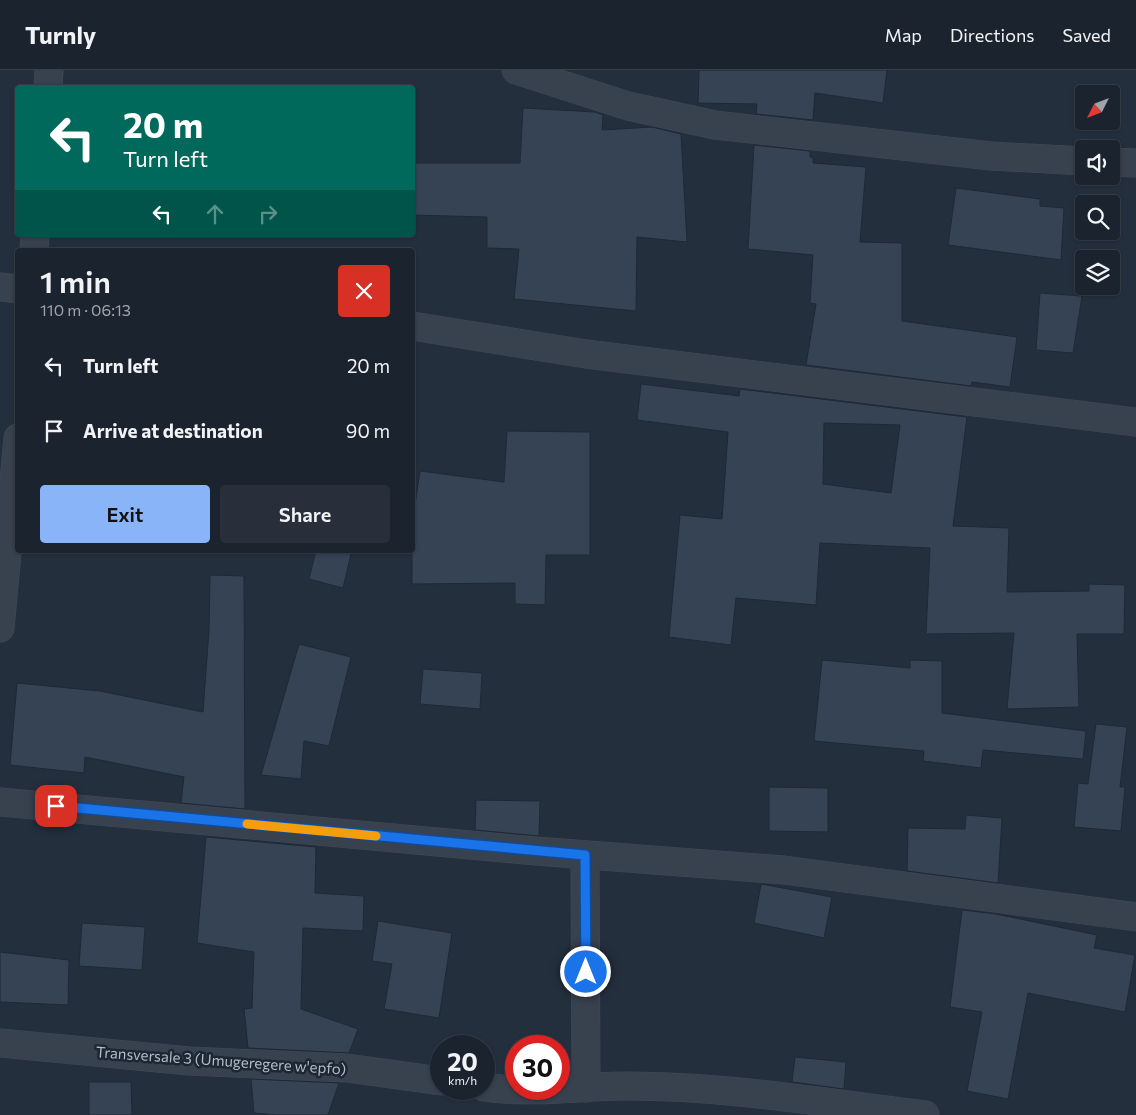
<!DOCTYPE html>
<meta charset="utf-8">
<style>
:root{--surface:#1b232e;--page:#282f3a;--text:#f1f3f6;--muted:#a0a4aa;--line:#39404a;--accent:#8ab4f8}
body{margin:0;font-family:Commissioner,sans-serif;background:var(--page);color:var(--text);height:100vh;display:flex;flex-direction:column;font-size:19px;white-space:nowrap}
*{box-sizing:border-box;margin:0}
p{font-size:16px;color:var(--muted)}
.icon{flex:none;width:28px;height:28px;fill:none;stroke:currentColor;stroke-width:2;stroke-linecap:round;stroke-linejoin:round}
.map{position:relative;flex:1;overflow:hidden}
.drawer{position:absolute;left:15px;top:178px;width:400px;height:305px;display:flex;flex-direction:column;background:var(--surface);border-radius:5px;box-shadow:0 1px 4px #0004,0 0 0 1px var(--line)}
.drawer>*{flex:none}
.guide{position:absolute;left:15px;top:15px;width:400px;height:152px;border-radius:5px;box-shadow:0 1px 4px #0004,0 0 0 1px var(--line);background:#00695c;color:#fff;overflow:hidden}
.needle{width:32px;rotate:228deg}
.tools{position:absolute;left:1075px;top:15px;display:grid;gap:10px}
.tools a{display:grid;place-items:center;width:45px;height:45px;border-radius:5px;background:var(--surface);box-shadow:0 1px 4px #0004,0 0 0 1px var(--line);font-size:25px}
.speed{position:absolute;left:430px;top:965px;display:flex;gap:10px;font-size:25px;font-weight:700;text-align:center}
.speed>*{display:grid;place-content:center;width:65px;height:65px;border-radius:50%;background:var(--surface);box-shadow:0 1px 4px #0004,0 0 0 1px var(--line);line-height:1}
.speed small{font-size:12px;font-weight:400}
.speed .limit{border:8px solid #d22;background:#fff;color:#111}
.pin{position:absolute;display:grid;place-items:center;width:42px;height:42px;color:#fff;margin:-21px;border-radius:10px;box-shadow:0 2px 8px #0006}
.me{position:absolute;width:55px;margin:-28px;rotate:0deg;stroke-linejoin:round;filter:drop-shadow(0 0 4px #0008)}
.turn{display:flex;align-items:center;gap:18px;height:105px;padding:0 25px;font-size:22px}
.turn .icon{width:65px;height:65px;stroke-width:2.5}
.turn b{display:block;font-size:35px;line-height:42px}
.lanes{display:flex;align-items:center;height:48px;padding:0 25px;background:#0003;justify-content:center;gap:25px;direction:ltr}
.lanes .off{opacity:.35}
.round{display:grid;place-items:center;flex:none;width:52px;height:52px;border-radius:5px;background:var(--page)}
.overview{display:flex;align-items:center;justify-content:space-between;height:85px;padding:0 25px}
h1{font-size:30px;font-weight:600;line-height:38px}
.primary-button{display:flex;gap:10px;margin-top:auto;padding:10px 25px}
.primary-button a{flex:1;height:58px;border-radius:5px;background:var(--accent);color:#111;font-size:20px;font-weight:600;line-height:58px;text-align:center}
.primary-button a+a{background:var(--page);color:var(--text)}
ul{padding:0;list-style:none}
li{display:flex;align-items:center;gap:15px;height:65px;padding:0 25px}
li div{flex:1}
li b{display:block;font-size:19px}
li em{font-style:normal}
header{display:flex;align-items:center;gap:30px;box-sizing:border-box;height:70px;padding:0 25px;background:var(--surface);border-bottom:1px solid var(--line)}
header strong{font-size:24px}
nav{display:flex;gap:28px;margin-inline-start:auto;font-size:18px}
.map>svg:first-child{display:block}
</style>
<header>
<strong>Turnly</strong>
<nav><a>Map</a><a>Directions</a><a>Saved</a></nav>
</header>
<div class="map">
<svg width="1136" height="1045" viewBox="0 0 1136 1045">
<rect width="100%" height="100%" fill="#242f3e"/>
<!-- building -->
<g fill="#364354" stroke="#1f2835" fill-rule="evenodd">
<polygon points="699,0 887,0 883,33 815,23 813,50 756,44 757,34 698,33"/>
<polygon points="523,38 595,42 603,45 602,60 652,57 681,64 687,172 637,167 636,241 514,229 519,179 487,178 487,147 412,145 412,93 520,93"/>
<polygon points="754,75 810,81 810,87 813,87 813,93 866,97 860,172 902,173 902,251 1017,267 1010,317 972,312 971,316 806,295 816,234 810,233 813,185 748,179"/>
<polygon points="956,118 1040,129 1040,136 1064,138 1061,190 948,175"/>
<polygon points="1040,223 1082,226 1073,283 1036,280"/>
<path d="M641,314L739,326L740,319L967,347L953,456L1009,458L1007,522L1089,521V514L1125,515L1124,564H1077L1079,637L1007,639L1014,563L926,564L930,478L820,473L816,535L736,528L731,575L669,567L680,445L722,449L728,362L637,350ZM824,353L900,355L891,423L823,414Z"/>
<polygon points="507,361 590,362 590,485 546,485 545,535 515,534 515,513 412,514 412,454 420,401 504,412"/>
<polygon points="316,480 352,480 343,518 309,509"/>
<polygon points="210,505 244,506 245,739 181,733 184,707 85,687 84,703 10,695 17,613 100,621 203,642 209,560"/>
<polygon points="299,574 351,587 329,676 304,671 301,709 261,705"/>
<polygon points="822,590 910,598 910,590 942,591 942,643 1086,661 1083,689 983,680 981,698 923,691 924,681 814,671"/>
<polygon points="423,599 482,603 480,639 420,634"/>
<polygon points="1096,654 1127,657 1120,717 1125,717 1121,761 1074,757 1078,713 1088,714"/>
<polygon points="769,717 828,718 828,762 769,761"/>
<polygon points="476,730 540,731 539,766 475,760"/>
<polygon points="966,745 1002,748 998,813 907,801 908,758 965,759"/>
<polygon points="206,767 316,777 315,823 364,826 363,861 303,858 301,939 358,959 349,983 248,978 244,939 252,938 254,882 197,873"/>
<polygon points="761,814 832,827 824,868 754,853"/>
<polygon points="962,840 996,844 1097,865 1094,878 1135,885 1125,942 1028,923 1008,1029 967,1021 982,942 950,937"/>
<polygon points="378,851 452,863 439,948 384,939 392,894 372,891"/>
<polygon points="82,853 145,857 142,900 79,896"/>
<polygon points="0,882 69,890 68,935 0,932"/>
<polygon points="795,987 846,992 844,1019 792,1012"/>
<polygon points="251,1009 339,1013 328,1045 276,1045 254,1043"/>
<polygon points="89,1012 131,1012 132,1045 89,1045"/>
</g>
<g fill="none" stroke-linecap="round" stroke-linejoin="round">
<!-- street casing -->
<g stroke="#414a57" stroke-width="29">
<g id="street">
<polyline points="516,0 628,36 715,55 991,86 1084,91"/>
<polyline points="48,18 49,0"/>
<polyline points="1111,92 1136,93"/>
<polyline points="34,180 35,165"/>
<polyline points="0,217 18,219"/>
<polyline points="412,256 586,284 1136,352"/>
<polyline points="0,558 18,368"/>
<polyline points="0,732 536,781 784,800 1136,847"/>
<polyline points="585,785 586,1018"/>
<polyline points="0,973 189,991 347,998 441,1011"/>
<path d="M484,1017C531,1024 580,1016 627,1016C727,1016 827,1033 925,1045"/>
</g>
</g>
<!-- street -->
<use href="#street" stroke="#38414e" stroke-width="28"/>
</g>
<g fill="none" stroke-linecap="round" stroke-linejoin="round">
<!-- route casing -->
<g stroke="#114b97" stroke-width="12">
<polyline id="route" points="56,736 585,785 586,902"/>
</g>
<!-- route -->
<use href="#route" stroke="#1a73e8" stroke-width="9"/>
<!-- slow -->
<polyline stroke="#f59e0b" stroke-width="9" points="247,754 376,766"/>
</g>
<g text-anchor="middle" stroke-width="5" stroke-linejoin="round" paint-order="stroke">
<!-- street labels -->
<g font-size="15" fill="#b4bcc9" stroke="#1d2633">
<text transform="translate(221 991) rotate(4)" y="5">Transversale 3 (Umugeregere w'epfo)</text>
</g>
</g>
</svg>
<div class="tools">
<a><svg class="needle" viewBox="-14 -14 28 28"><path d="M0-13l5 13h-10z" fill="#e53935"/><path d="M0 13l5-13h-10z" fill="#a0a4aa"/></svg></a>
<a><svg class="icon" aria-label="sound" viewBox="0 0 24 24"><path d="M4 9h4l5-4v14l-5-4H4zM17 9q2 3 0 6"/></svg></a>
<a><svg class="icon" aria-label="search" viewBox="0 0 24 24"><circle cx="10" cy="10" r="6"/><path d="M15 15l6 6"/></svg></a>
<a><svg class="icon" aria-label="layers" viewBox="0 0 24 24"><path d="M12 4l9 5-9 5-9-5zM3 14l9 5 9-5"/></svg></a>
</div>
<div class="speed"><div>20<small>km/h</small></div><div class="limit">30</div></div>
<div class="pin" style="left:56px;top:736px;background:#d93025"><svg class="icon" aria-label="arrive" viewBox="0 0 24 24"><path d="M6 21V4h12l-3 4 3 4H6"/></svg></div>
<svg class="me" style="left:586px;top:902px" viewBox="-20 -20 40 40"><circle r="17" fill="#1a73e8" stroke="#fff" stroke-width="3"/><path d="M0-11L8 9 0 5-8 9z" fill="#fff"/></svg>
<div class="guide">
<div class="turn"><svg class="icon" aria-label="left" viewBox="0 0 24 24"><path d="M17 20v-9H6M10 6l-5 5 5 5"/></svg><div><b>20 m</b>Turn left</div></div>
<div class="lanes"><svg class="icon" aria-label="left" viewBox="0 0 24 24"><path d="M17 20v-9H6M10 6l-5 5 5 5"/></svg><svg class="icon off" aria-label="ahead" viewBox="0 0 24 24"><path d="M12 20V5M6 11l6-6 6 6"/></svg><svg class="icon off" aria-label="right" viewBox="0 0 24 24"><path d="M7 20v-9h11M14 6l5 5-5 5"/></svg></div>
</div>
<section class="drawer">
<div class="overview"><div><h1>1 min</h1><p>110 m · 06:13</p></div><a class="round" style="background:#d93025;color:#fff"><svg class="icon" aria-label="close" viewBox="0 0 24 24"><path d="M6 6l12 12M18 6L6 18"/></svg></a></div>
<ul>
<li><svg class="icon" aria-label="left" viewBox="0 0 24 24"><path d="M17 20v-9H6M10 6l-5 5 5 5"/></svg><div><b>Turn left</b></div><em>20 m</em></li>
<li><svg class="icon" aria-label="arrive" viewBox="0 0 24 24"><path d="M6 21V4h12l-3 4 3 4H6"/></svg><div><b>Arrive at destination</b></div><em>90 m</em></li>
</ul>
<div class="primary-button"><a>Exit</a><a>Share</a></div>
</section>
</div>
